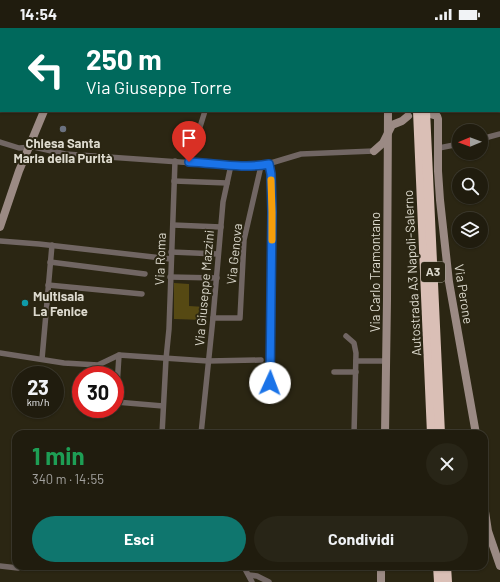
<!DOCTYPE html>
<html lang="it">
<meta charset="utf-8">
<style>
:root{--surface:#201c0e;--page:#282517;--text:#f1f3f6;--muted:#a2a19e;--line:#3d3a2e;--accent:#0f766e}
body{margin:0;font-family:Barlow,sans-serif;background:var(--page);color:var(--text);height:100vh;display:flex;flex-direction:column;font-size:15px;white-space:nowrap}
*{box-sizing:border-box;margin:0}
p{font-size:13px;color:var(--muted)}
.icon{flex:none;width:22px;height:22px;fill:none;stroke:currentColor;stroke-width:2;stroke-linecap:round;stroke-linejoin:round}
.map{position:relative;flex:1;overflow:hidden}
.details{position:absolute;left:12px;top:402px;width:476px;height:140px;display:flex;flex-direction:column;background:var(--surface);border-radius:12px;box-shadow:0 1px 3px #0004,0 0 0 1px var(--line)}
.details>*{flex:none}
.banner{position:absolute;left:0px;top:0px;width:500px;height:84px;box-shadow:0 1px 3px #0004,0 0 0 1px var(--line);background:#00695c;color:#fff;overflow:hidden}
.needle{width:26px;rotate:269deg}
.buttons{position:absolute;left:452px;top:96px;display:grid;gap:8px}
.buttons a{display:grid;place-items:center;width:36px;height:36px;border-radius:50%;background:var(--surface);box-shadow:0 1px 3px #0004,0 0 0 1px var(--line);font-size:20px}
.speed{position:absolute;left:12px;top:338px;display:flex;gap:8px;font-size:20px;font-weight:700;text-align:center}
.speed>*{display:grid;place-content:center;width:52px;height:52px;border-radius:50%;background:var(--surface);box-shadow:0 1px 3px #0004,0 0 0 1px var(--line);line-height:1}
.speed small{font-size:10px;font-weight:400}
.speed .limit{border:6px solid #d22;background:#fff;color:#111}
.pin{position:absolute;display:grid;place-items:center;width:34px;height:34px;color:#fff;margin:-41px -17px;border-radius:50% 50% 50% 0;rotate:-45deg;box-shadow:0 0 4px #0007}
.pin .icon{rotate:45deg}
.me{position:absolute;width:44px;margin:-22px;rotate:2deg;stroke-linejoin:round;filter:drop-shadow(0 0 3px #0008)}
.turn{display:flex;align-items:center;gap:14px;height:84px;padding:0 20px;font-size:18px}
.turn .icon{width:52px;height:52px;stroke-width:2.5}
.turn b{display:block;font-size:28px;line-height:34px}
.round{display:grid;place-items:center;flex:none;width:42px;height:42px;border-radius:21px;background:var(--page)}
.summary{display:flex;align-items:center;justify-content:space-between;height:68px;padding:0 20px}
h1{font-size:24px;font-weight:700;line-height:30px;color:#1e9e55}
.primary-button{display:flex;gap:8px;margin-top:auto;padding:8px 20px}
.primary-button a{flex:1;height:46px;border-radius:24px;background:var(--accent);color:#fff;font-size:16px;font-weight:700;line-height:46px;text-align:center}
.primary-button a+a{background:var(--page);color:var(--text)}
.status{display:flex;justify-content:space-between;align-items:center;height:28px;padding:0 20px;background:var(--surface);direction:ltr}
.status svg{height:11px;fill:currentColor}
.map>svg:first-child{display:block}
</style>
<div class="status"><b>14:54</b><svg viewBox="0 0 49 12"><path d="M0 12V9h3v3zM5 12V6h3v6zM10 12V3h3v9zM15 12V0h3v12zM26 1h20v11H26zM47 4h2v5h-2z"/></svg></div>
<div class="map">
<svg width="500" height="554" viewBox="0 0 500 554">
<rect width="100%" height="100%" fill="#2b2613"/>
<!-- green -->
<polygon fill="#564913" points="174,255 189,256 189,278 205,279 205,292 174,291"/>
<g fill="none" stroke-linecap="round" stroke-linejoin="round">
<!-- street -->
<g stroke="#716663" stroke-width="5.5">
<polyline points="282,0 283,1"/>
<polyline points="365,0 365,1"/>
<polyline points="227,1 227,0"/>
<polyline points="481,111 500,106"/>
<polyline points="0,114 19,120 34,119 65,126 237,138 261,138 301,126 374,123"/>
<polyline points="439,120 459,116"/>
<polyline points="189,134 205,83"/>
<polyline points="269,136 271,146 272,184 270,284 271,301 269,368"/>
<polyline points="174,153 227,155"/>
<polyline points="173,197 221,199"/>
<polyline points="0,213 39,216 171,231"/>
<polyline points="171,224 218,226"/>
<polyline points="50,234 145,246"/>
<polyline points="170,249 217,250"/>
<polyline points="48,257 142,266"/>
<polyline points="213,290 240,290 244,212 261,138"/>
<polyline points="346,308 354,315 356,325 354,406"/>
<polyline points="0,325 64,335 98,337 119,327 208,333 261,332"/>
<polyline points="119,327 116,374 163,378"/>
<polyline points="42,331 52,217"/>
<polyline points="356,333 386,333"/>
<polyline points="334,344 356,344"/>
<polyline points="162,406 166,331 169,301 175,133"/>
<polyline points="201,406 213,290 223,174 231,137"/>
<polyline points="0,538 18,540 22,538"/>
<polyline points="241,538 245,541 252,554"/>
<polyline points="249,547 257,548 269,554"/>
</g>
<!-- secondary -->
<g stroke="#9b8a84" stroke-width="8">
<polyline points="384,0 384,1"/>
<polyline points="66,1 66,0"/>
<polyline points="430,86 437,88 438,91 438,143 440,172 449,254 476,406"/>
<polyline points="374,123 383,115 392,97 402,93 408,88"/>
<polyline points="0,199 19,143 44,83"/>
<polyline points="385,406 387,272 388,83"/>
<polyline points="484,477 488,503 500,538"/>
<polyline points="381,554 381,538"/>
</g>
<!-- highway -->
<g stroke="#dabfb6" stroke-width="10">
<polyline points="414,0 414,1"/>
<polyline points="421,0 421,1"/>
<polyline points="418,83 432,406"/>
<polyline points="425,83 440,406"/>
<polyline points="438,538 439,554"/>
<polyline points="446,538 447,554"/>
</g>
</g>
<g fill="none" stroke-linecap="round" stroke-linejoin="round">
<!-- route casing -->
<g stroke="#114b97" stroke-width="10">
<path id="route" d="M189,134C215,135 243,141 269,136L271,146L272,184L270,355"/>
</g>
<!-- route -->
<use href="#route" stroke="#1a73e8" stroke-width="7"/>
<!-- slow -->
<polyline stroke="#f59e0b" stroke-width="7" points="271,152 272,184 272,212"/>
</g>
<!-- markers -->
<circle fill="#6b7280" stroke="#2b2613" stroke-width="1.5" cx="63" cy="101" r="4"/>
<circle fill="#0f9aa8" stroke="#2b2613" stroke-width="1.5" cx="25" cy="275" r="4"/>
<g text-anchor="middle" stroke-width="4" stroke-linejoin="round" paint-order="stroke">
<!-- shield labels -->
<rect fill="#2b2613" stroke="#a8a496" stroke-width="1" x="421" y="234" width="24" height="20" rx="3"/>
<g font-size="12" font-weight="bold" fill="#dddace">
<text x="433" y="248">A3</text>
</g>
<!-- poi labels -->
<g font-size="13" font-weight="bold" fill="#dddace" stroke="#2b2613">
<text x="63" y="120">Chiesa Santa<tspan x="63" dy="15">Maria della Purità</tspan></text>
<text x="33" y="273" text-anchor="start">Multisala<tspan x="33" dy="15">La Fenice</tspan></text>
</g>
<!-- street labels -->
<g font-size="13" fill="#dddace" stroke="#2b2613">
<text transform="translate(234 226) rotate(-84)" y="5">Via Genova</text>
<text transform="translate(160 231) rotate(-88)" y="5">Via Roma</text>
<text transform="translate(375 244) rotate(-90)" y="5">Via Carlo Tramontano</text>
<text transform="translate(412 245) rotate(-93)" y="5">Autostrada A3 Napoli-Salerno</text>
<text transform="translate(204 260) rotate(-85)" y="5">Via Giuseppe Mazzini</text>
<text transform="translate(464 266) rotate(81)" y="5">Via Perone</text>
</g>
</g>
</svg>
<div class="buttons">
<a><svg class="needle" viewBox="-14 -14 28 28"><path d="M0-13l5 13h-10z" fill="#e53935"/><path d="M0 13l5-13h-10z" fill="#a2a19e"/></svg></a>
<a><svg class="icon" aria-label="search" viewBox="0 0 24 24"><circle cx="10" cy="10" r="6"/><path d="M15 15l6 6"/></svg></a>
<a><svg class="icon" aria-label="layers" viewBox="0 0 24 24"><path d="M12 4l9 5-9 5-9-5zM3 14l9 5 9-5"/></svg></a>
</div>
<div class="speed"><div>23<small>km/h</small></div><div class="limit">30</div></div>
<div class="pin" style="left:189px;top:134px;background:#d93025"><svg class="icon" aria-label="arrive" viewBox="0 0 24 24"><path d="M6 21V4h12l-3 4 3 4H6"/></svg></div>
<svg class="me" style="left:270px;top:355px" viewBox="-20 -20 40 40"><circle r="19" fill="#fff"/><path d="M0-13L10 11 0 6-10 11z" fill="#1a73e8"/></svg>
<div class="banner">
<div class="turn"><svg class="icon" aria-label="left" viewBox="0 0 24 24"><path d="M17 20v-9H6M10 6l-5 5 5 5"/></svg><div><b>250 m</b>Via Giuseppe Torre</div></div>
</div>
<section class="details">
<div class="summary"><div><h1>1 min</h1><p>340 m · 14:55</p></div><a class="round"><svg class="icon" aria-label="close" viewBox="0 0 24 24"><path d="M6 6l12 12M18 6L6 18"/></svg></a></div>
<div class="primary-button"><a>Esci</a><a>Condividi</a></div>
</section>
</div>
